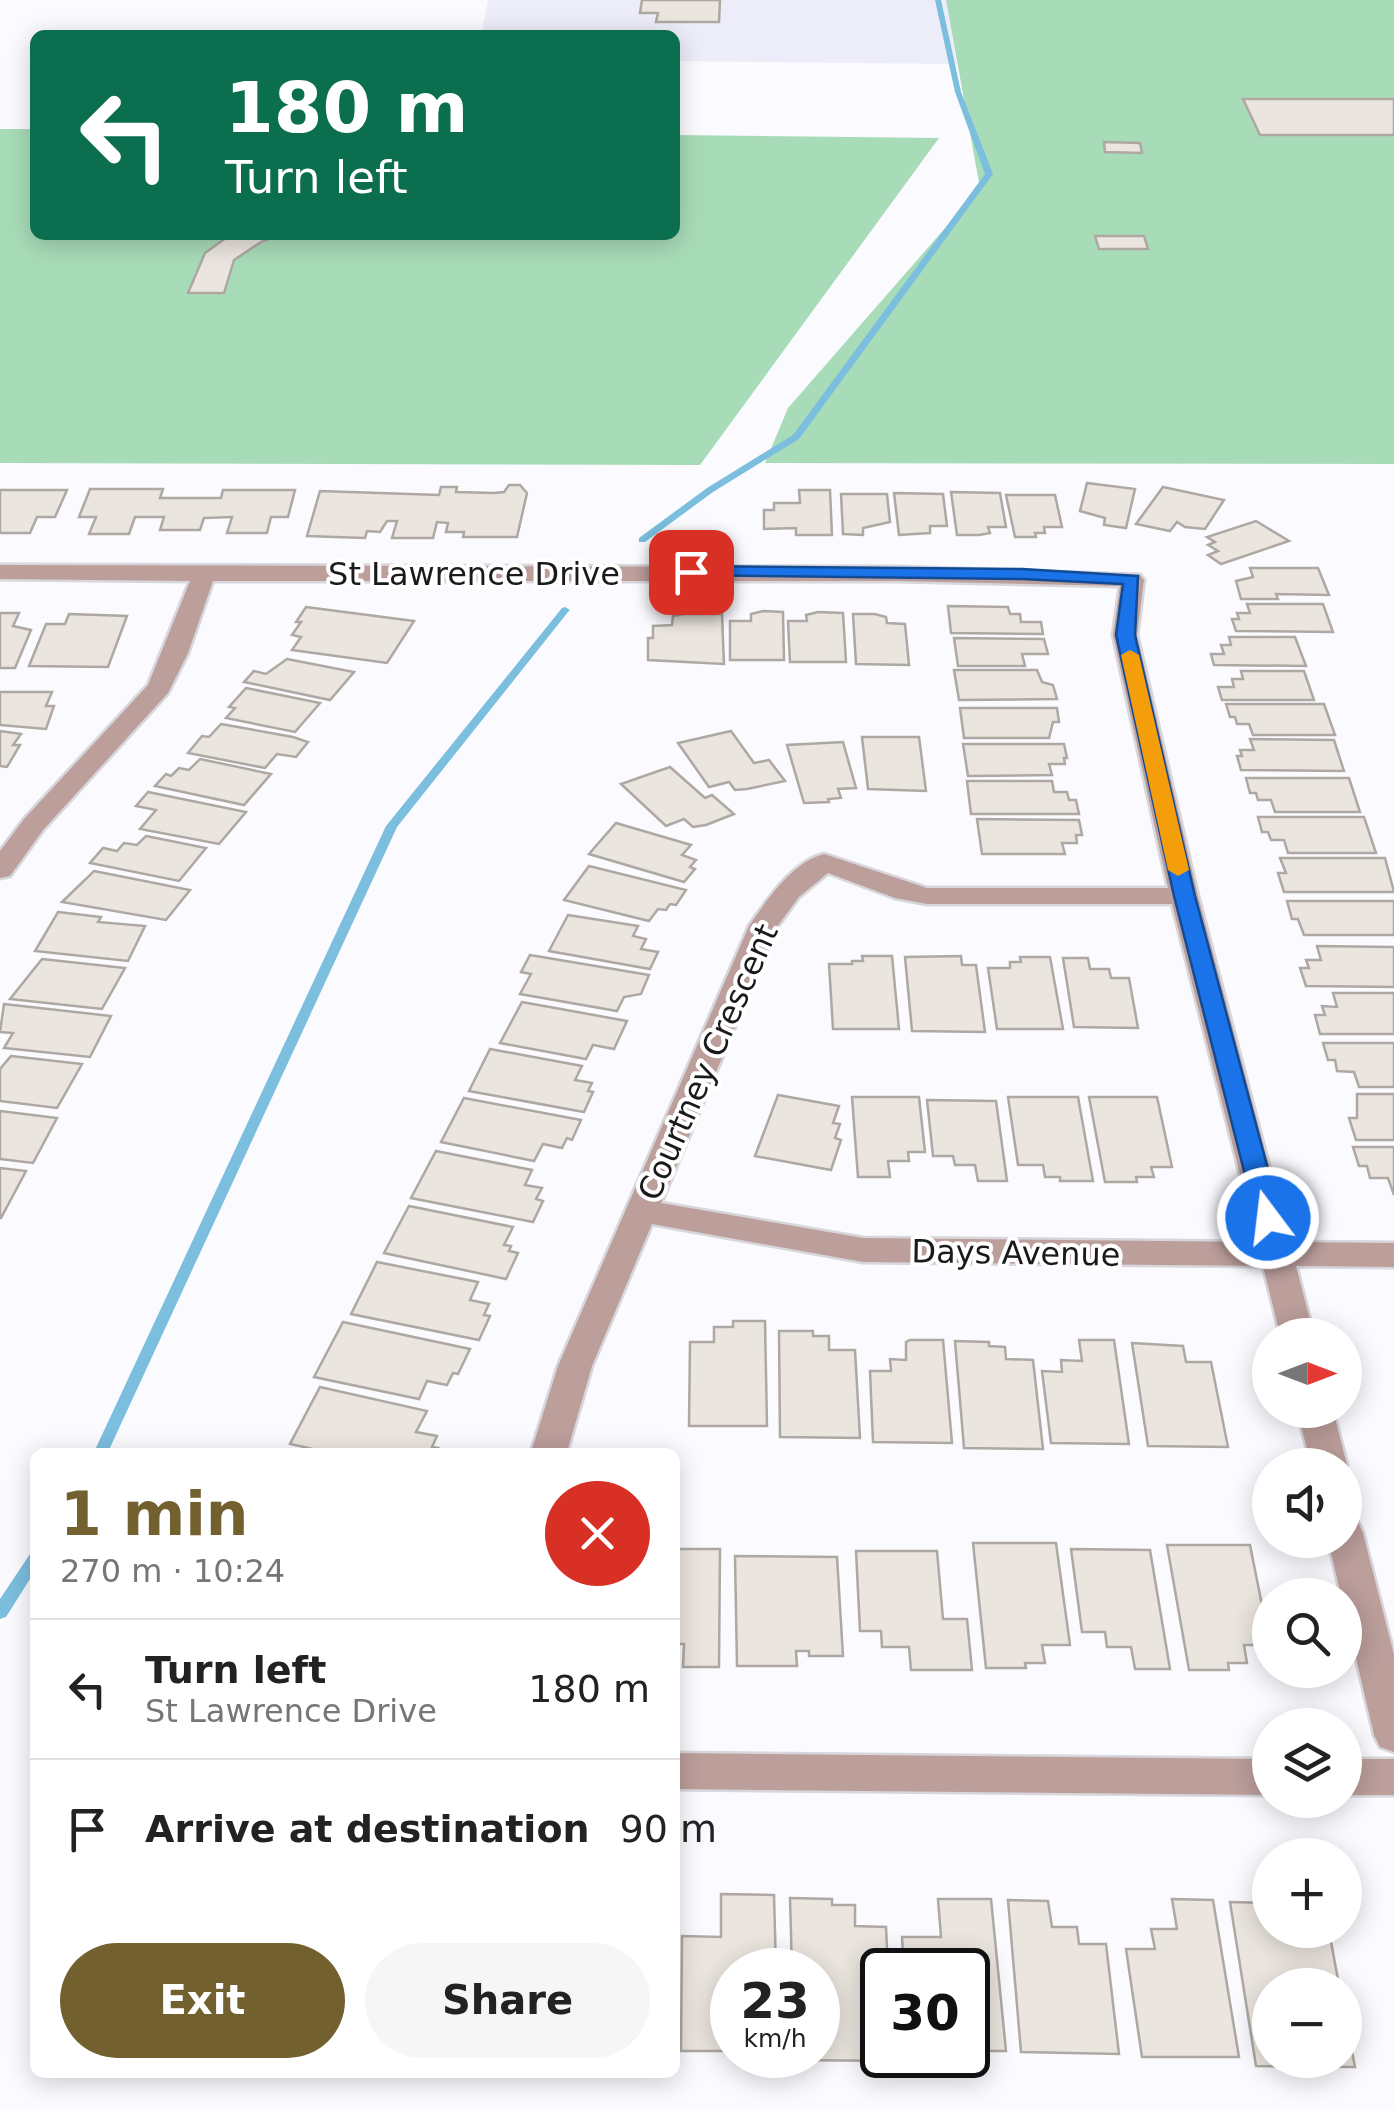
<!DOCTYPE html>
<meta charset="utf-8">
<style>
:root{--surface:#fff;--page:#f6f6f6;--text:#222;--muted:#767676;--line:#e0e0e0;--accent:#73602f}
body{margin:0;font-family:"DejaVu Sans",sans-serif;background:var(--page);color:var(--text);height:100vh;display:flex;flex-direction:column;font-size:38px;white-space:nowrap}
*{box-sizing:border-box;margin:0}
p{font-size:32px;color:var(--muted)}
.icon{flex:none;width:55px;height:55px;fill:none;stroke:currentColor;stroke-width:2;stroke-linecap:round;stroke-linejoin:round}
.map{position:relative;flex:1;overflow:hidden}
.panel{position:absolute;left:30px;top:1448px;width:650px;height:630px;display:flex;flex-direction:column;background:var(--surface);border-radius:15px;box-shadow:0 5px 25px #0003}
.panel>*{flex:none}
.guide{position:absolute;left:30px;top:30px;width:650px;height:210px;border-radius:15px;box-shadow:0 5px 25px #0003;background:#0b6e4f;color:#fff;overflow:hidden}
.needle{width:65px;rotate:90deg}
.fabs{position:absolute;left:1252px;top:1318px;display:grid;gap:20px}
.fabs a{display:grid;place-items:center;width:110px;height:110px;border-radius:50%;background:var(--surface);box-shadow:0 5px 25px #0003;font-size:50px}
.speed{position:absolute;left:710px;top:1948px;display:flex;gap:20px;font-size:50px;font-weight:700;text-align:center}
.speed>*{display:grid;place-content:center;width:130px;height:130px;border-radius:50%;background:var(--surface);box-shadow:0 5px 25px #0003;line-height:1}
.speed small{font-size:25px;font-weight:400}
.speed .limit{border:5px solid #111;border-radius:15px;background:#fff;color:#111}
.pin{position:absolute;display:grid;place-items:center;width:85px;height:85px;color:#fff;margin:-42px;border-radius:20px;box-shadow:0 5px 15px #0006}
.me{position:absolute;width:110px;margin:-55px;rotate:345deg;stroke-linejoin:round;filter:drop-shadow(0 0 8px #0008)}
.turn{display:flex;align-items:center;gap:35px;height:210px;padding:0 30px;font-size:45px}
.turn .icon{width:130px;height:130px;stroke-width:2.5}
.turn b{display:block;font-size:70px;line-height:85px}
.round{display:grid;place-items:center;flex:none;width:105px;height:105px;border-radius:52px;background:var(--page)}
.overview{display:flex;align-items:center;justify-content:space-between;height:170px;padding:0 30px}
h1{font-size:60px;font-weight:700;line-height:75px;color:var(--accent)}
.button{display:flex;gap:20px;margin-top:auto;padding:20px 30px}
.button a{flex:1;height:115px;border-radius:60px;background:var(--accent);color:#fff;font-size:40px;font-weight:700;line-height:115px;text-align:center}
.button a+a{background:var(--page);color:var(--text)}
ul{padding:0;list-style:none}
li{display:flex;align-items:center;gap:30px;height:140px;padding:0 30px;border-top:2px solid var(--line)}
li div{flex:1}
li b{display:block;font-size:38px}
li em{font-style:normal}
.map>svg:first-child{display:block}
</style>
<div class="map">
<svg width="1394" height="2109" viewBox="0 0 1394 2109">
<rect width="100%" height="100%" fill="#fafaff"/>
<!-- built -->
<polygon fill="#ecedf9" points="488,0 946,0 957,64 675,61 675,35 481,35"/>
<!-- green -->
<g fill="#a8dcb8">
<polygon points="946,0 1394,0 1394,464 765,463 788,408 980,188"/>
<polygon points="0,129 35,129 35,235 675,235 675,135 939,138 700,465 0,463"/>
</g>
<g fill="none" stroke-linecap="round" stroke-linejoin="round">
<!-- stream -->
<g fill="#7bbede" fill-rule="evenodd">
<polygon points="935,0 941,0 961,92 993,174 799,439 713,492 645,542 639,542 639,538 707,488 793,435 985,174 955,92"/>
<polygon points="565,607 570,610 568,612 397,827 108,1452 94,1452 386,826 562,608"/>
<polygon points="35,1552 35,1571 6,1617 0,1619 0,1599 30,1554"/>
</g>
</g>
<!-- building -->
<g fill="#ebe5df" stroke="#aea8a2" stroke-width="2.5">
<polygon points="642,0 720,0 719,22 656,22 658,13 640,13"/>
<polygon points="1243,99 1394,99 1394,135 1260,135"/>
<polygon points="1104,142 1140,143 1142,153 1105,152"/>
<polygon points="230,235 279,235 261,242 234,260 224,293 188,293 205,253"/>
<polygon points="1095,236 1144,236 1148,249 1099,249"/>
<polygon points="1087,483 1135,489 1126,528 1104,525 1105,518 1080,511"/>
<polygon points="509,485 520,485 527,493 517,537 463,537 464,532 446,532 448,523 437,522 433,538 392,538 397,521 387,521 380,532 367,531 365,538 307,536 320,491 439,495 441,487 457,487 456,492 494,493 504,492"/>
<polygon points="1163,487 1224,500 1205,529 1185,527 1177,522 1170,531 1136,524"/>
<polygon points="90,489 163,489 160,498 221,498 223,490 295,490 288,517 271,517 267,533 227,533 232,517 204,518 200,530 160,530 164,517 135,517 129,534 89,534 96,517 79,517"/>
<polygon points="0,490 67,490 55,517 37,517 30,533 0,533"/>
<polygon points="799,490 830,490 832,535 796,535 796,528 764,529 764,510 774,510 774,503 800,503"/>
<polygon points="951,492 1000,493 1006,527 988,527 990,533 979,535 957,535"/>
<polygon points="894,493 943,494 947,526 930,526 930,533 899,535"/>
<polygon points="841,494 887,494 890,522 863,528 863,535 843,534"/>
<polygon points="1006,495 1055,495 1062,527 1044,527 1045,533 1035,533 1036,537 1015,537"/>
<polygon points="1256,521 1289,541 1221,564 1208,555 1218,551 1208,545 1215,542 1207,537"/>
<polygon points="1250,568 1318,568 1329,595 1276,594 1278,599 1241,599 1236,581 1253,577"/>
<polygon points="1247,604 1323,604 1333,632 1236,631 1232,619 1239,619 1237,613 1250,613"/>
<polygon points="948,606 1008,607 1010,614 1020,614 1021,622 1041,622 1043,634 951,633"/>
<polygon points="306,607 414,621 387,663 292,650 301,637 292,635 301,622 296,622"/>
<polygon points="763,611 783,612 784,660 730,660 730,621 751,621 751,614"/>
<polygon points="818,612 843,613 846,662 790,662 788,621 807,621 806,615"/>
<polygon points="0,613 19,613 13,626 31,630 15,668 0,668"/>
<polygon points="69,614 127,616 108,667 29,666 46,624 65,624"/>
<polygon points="684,614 722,614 724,664 648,660 648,638 653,638 653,626 672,625 673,616"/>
<polygon points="853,614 875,614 886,617 887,623 905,624 909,665 856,664"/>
<polygon points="1229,637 1295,637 1306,666 1214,665 1211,654 1224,654 1221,645 1231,645"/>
<polygon points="954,638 1044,639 1048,654 1022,654 1025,666 958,666"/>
<polygon points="287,659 354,672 330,700 244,682 254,671 266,674"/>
<polygon points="954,670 1037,670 1042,682 1053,685 1057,699 959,700"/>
<polygon points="1241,671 1304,671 1314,700 1222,700 1218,687 1234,687 1232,679 1243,679"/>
<polygon points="246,688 320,703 295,732 226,718 235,708 229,707"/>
<polygon points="0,692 52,692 46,706 54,706 46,729 0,725"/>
<polygon points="1226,704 1324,704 1335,735 1253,735 1249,724 1237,724 1235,717 1230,717"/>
<polygon points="960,708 1057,708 1059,722 1053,722 1049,738 964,738"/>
<polygon points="221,724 293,737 308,742 296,757 277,754 265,768 188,753 202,736 209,737"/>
<polygon points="0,731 21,734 13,745 20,745 7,767 0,766"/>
<polygon points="731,731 754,763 769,760 785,781 747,789 735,790 729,782 709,787 678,743"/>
<polygon points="862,737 919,737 926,791 868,789"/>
<polygon points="1250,739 1334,740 1344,771 1241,770 1237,756 1242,756 1240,750 1254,750"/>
<polygon points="843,742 856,788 838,789 841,798 828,799 829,802 804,803 787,745"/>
<polygon points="963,744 1064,744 1067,758 1064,758 1065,764 1049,764 1052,775 968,776"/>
<polygon points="200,759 271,774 244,805 155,786 166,774 171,776 179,768 189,770"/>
<polygon points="670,767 705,798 712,795 734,814 706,825 693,827 684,819 666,826 621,784"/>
<polygon points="1246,778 1349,778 1360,812 1275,812 1271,800 1258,800 1256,793 1250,793"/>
<polygon points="967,781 1052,781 1054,792 1067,792 1069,800 1076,800 1079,814 971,814"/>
<polygon points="148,792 246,812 219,844 140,829 156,810 136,806"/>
<polygon points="1258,817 1364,817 1376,853 1288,853 1284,840 1271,840 1268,832 1262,832"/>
<polygon points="977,819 1079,820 1082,835 1076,835 1077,843 1062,843 1065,854 982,854"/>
<polygon points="616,823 691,845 682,855 696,860 690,867 695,869 684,882 589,854"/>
<polygon points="146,836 206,848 179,881 90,863 103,848 117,851 124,843 137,845"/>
<polygon points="1280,858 1385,858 1394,892 1284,892 1278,873 1286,873"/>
<polygon points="589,866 686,890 676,905 670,904 666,910 658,909 649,921 564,900"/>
<polygon points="94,871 190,890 166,920 62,902"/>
<polygon points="1287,901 1394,901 1394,935 1304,935 1298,919 1292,919"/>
<polygon points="58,912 101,917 98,922 145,926 128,961 35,951"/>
<polygon points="568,915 638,926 633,936 646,939 641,949 658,952 650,969 549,951"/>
<polygon points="1317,946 1394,947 1394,987 1306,986 1300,968 1309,968 1306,960 1321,960"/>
<polygon points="530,955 649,975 641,994 624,997 617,1011 520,994 531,974 521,972"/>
<polygon points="862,956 892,956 899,1029 833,1029 829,964 852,964 852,961 863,961"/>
<polygon points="961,956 962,965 976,965 985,1032 912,1031 905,957"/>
<polygon points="1020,957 1050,957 1063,1029 997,1029 988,968 1010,968 1010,962 1021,962"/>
<polygon points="1063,958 1088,958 1090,969 1109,969 1111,978 1129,978 1138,1028 1074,1027"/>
<polygon points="42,959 125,968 102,1009 10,999"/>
<polygon points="1333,993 1394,993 1394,1034 1320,1034 1315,1015 1325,1015 1322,1006 1337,1007"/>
<polygon points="522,1002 627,1021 614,1049 593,1045 586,1059 500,1043"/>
<polygon points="4,1004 111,1016 90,1057 4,1048 13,1033 0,1032"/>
<polygon points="1323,1043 1394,1043 1394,1087 1359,1087 1354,1072 1337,1071 1335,1060 1328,1060"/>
<polygon points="490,1049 582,1066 575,1080 592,1083 588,1091 593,1092 584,1112 469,1091"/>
<polygon points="11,1056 82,1064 57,1108 0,1101 0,1069"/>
<polygon points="1357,1094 1394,1094 1394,1140 1356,1140 1349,1118 1357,1118"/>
<polygon points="778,1095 839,1106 833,1123 840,1124 835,1138 841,1140 831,1170 755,1156"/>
<polygon points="852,1097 919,1097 925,1152 908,1152 909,1161 888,1161 890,1177 858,1177"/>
<polygon points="1008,1097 1078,1097 1093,1181 1060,1181 1060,1177 1045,1177 1043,1165 1018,1165"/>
<polygon points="1089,1097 1157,1097 1172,1167 1151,1167 1154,1177 1136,1177 1137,1182 1105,1182"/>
<polygon points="464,1098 581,1120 572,1140 567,1138 562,1148 543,1144 534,1161 441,1142"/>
<polygon points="927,1100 996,1101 1007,1181 978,1181 975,1165 955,1165 953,1156 933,1156"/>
<polygon points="0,1111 57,1118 33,1163 0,1159"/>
<polygon points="1353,1147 1394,1147 1394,1195 1388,1178 1370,1178 1367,1166 1359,1166"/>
<polygon points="436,1151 532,1170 525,1185 542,1188 536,1199 543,1201 533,1222 411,1198"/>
<polygon points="0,1168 26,1171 1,1218 0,1218"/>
<polygon points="409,1206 513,1227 504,1245 511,1246 509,1251 518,1253 506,1279 384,1253"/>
<polygon points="377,1262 478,1282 470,1300 489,1304 484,1315 490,1316 479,1340 351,1314"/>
<polygon points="733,1321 765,1321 767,1426 689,1426 690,1342 714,1342 714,1327 733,1327"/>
<polygon points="343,1322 470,1349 458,1374 453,1373 447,1385 427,1381 419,1399 314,1377"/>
<polygon points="779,1331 813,1331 813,1336 829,1336 829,1350 855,1350 860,1438 780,1437"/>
<polygon points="910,1340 943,1340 952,1443 873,1442 870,1371 891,1371 890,1359 906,1360 906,1342"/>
<polygon points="1079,1340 1114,1340 1129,1444 1051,1443 1042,1371 1062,1372 1061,1360 1082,1361"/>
<polygon points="955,1341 989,1342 989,1346 1005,1347 1006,1359 1033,1360 1043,1449 964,1448"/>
<polygon points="1132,1343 1183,1346 1186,1362 1211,1362 1228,1447 1148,1446"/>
<polygon points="320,1387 427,1411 416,1432 437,1436 432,1447 438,1448 436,1452 326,1452 290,1444"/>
<polygon points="973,1543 1056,1543 1070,1645 1042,1645 1045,1663 1025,1663 1026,1668 986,1668"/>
<polygon points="1167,1545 1250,1545 1270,1645 1244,1645 1247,1663 1228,1663 1229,1670 1189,1670"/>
<polygon points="675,1549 720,1549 719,1667 683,1667 684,1644 675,1644"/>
<polygon points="1071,1549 1150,1550 1170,1669 1135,1669 1131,1647 1107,1647 1105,1632 1082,1632"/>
<polygon points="856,1551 937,1551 943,1619 967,1619 972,1670 911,1670 909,1647 882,1647 881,1631 860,1631"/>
<polygon points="735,1556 837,1557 843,1656 809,1656 809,1651 796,1651 797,1666 737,1666"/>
<polygon points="721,1894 774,1895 776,1970 732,1970 732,2051 681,2051 682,1936 721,1937"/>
<polygon points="790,1898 832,1899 832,1905 855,1905 855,1926 886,1927 888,1970 882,1970 882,2055 893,2055 893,2061 794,2060 794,2055 818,2055 818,1970 792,1970"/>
<polygon points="938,1899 991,1899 1006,2051 968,2051 968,1970 904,1970 902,1937 941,1937"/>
<polygon points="1172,1899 1213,1900 1239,2057 1142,2057 1126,1949 1155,1949 1151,1929 1177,1929"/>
<polygon points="1008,1900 1048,1901 1052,1927 1077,1927 1079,1944 1106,1944 1119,2054 1021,2052"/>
<polygon points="1230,1902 1269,1903 1270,1930 1329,1931 1339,1985 1270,1985 1270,2060 1345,2060 1345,2015 1355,2067 1256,2066"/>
</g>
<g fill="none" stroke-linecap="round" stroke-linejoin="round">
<!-- minor casing -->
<g stroke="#d6d6db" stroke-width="5">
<g id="minor">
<path d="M0,565L898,567L1140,575L1144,580L1137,635L1198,896L1289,1242L1394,1243V1267L1296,1266L1314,1335H1280L1263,1266L863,1262L652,1224L592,1366L567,1452H531L558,1366L749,926C767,900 792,862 824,854L927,888H1168L1113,635L1120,586L898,581H213L188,653L168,693L43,830L10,876L0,878V851L25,818L148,685L190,581L0,579ZM828,873L895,898L927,904H1172L1257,1242L863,1238L661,1203L777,927L799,897Z"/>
<polygon points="1297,1410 1333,1410 1347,1465 1345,1469 1345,1465 1311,1465"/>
<polygon points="1345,1518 1358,1522 1363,1533 1394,1655 1394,1752 1380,1747 1374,1735 1345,1611 1345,1595 1341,1595 1328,1540 1345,1540"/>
<polygon points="675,1753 1270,1759 1270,1795 675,1789"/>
<rect x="1345" y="1759" width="49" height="36"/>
</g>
</g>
<!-- minor -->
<use href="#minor" fill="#bc9e9b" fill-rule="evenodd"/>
</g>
<!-- route -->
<polygon fill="#1a73e8" stroke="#114b97" stroke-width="2.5" points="691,566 1022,569 1138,576 1135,635 1195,896 1281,1218 1277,1224 1268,1227 1256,1218 1174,896 1116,635 1123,584 1022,579 685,575 682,572"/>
<!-- slow -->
<polygon fill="#f59e0b" points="1130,650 1139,655 1189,870 1178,876 1168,870 1121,655"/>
<g text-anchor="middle" stroke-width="8" stroke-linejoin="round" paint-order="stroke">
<!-- street labels -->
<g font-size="32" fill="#1a1a1d" stroke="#fff">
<text x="474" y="585">St Lawrence Drive</text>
<text transform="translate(708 1062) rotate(-66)" y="11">Courtney Crescent</text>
<text transform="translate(1016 1253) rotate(1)" y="11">Days Avenue</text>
</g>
</g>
</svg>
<div class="fabs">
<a><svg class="needle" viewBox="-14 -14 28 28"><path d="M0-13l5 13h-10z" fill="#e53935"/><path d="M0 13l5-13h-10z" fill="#767676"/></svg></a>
<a><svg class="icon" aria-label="sound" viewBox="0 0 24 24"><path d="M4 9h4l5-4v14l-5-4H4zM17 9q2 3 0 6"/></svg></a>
<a><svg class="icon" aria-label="search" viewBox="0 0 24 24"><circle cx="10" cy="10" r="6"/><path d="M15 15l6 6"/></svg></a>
<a><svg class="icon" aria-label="layers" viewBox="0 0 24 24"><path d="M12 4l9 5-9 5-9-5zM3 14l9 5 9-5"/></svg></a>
<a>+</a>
<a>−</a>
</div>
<div class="speed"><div>23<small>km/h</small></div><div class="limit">30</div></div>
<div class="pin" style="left:691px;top:572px;background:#d93025"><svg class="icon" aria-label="arrive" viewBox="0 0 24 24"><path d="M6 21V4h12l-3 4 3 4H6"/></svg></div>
<svg class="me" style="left:1268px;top:1218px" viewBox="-20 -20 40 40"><circle r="17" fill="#1a73e8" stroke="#fff" stroke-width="3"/><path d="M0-11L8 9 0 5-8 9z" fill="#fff"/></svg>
<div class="guide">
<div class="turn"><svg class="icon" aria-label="left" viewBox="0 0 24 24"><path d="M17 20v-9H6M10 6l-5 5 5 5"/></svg><div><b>180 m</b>Turn left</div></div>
</div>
<section class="panel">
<div class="overview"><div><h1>1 min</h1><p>270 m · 10:24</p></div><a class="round" style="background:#d93025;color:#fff"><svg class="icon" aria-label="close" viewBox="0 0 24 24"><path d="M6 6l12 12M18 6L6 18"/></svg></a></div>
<ul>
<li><svg class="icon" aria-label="left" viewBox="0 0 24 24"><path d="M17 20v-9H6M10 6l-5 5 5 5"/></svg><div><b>Turn left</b><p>St Lawrence Drive</p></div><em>180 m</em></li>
<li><svg class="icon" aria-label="arrive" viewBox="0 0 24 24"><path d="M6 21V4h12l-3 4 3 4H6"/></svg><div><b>Arrive at destination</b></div><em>90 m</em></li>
</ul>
<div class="button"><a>Exit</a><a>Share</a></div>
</section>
</div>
